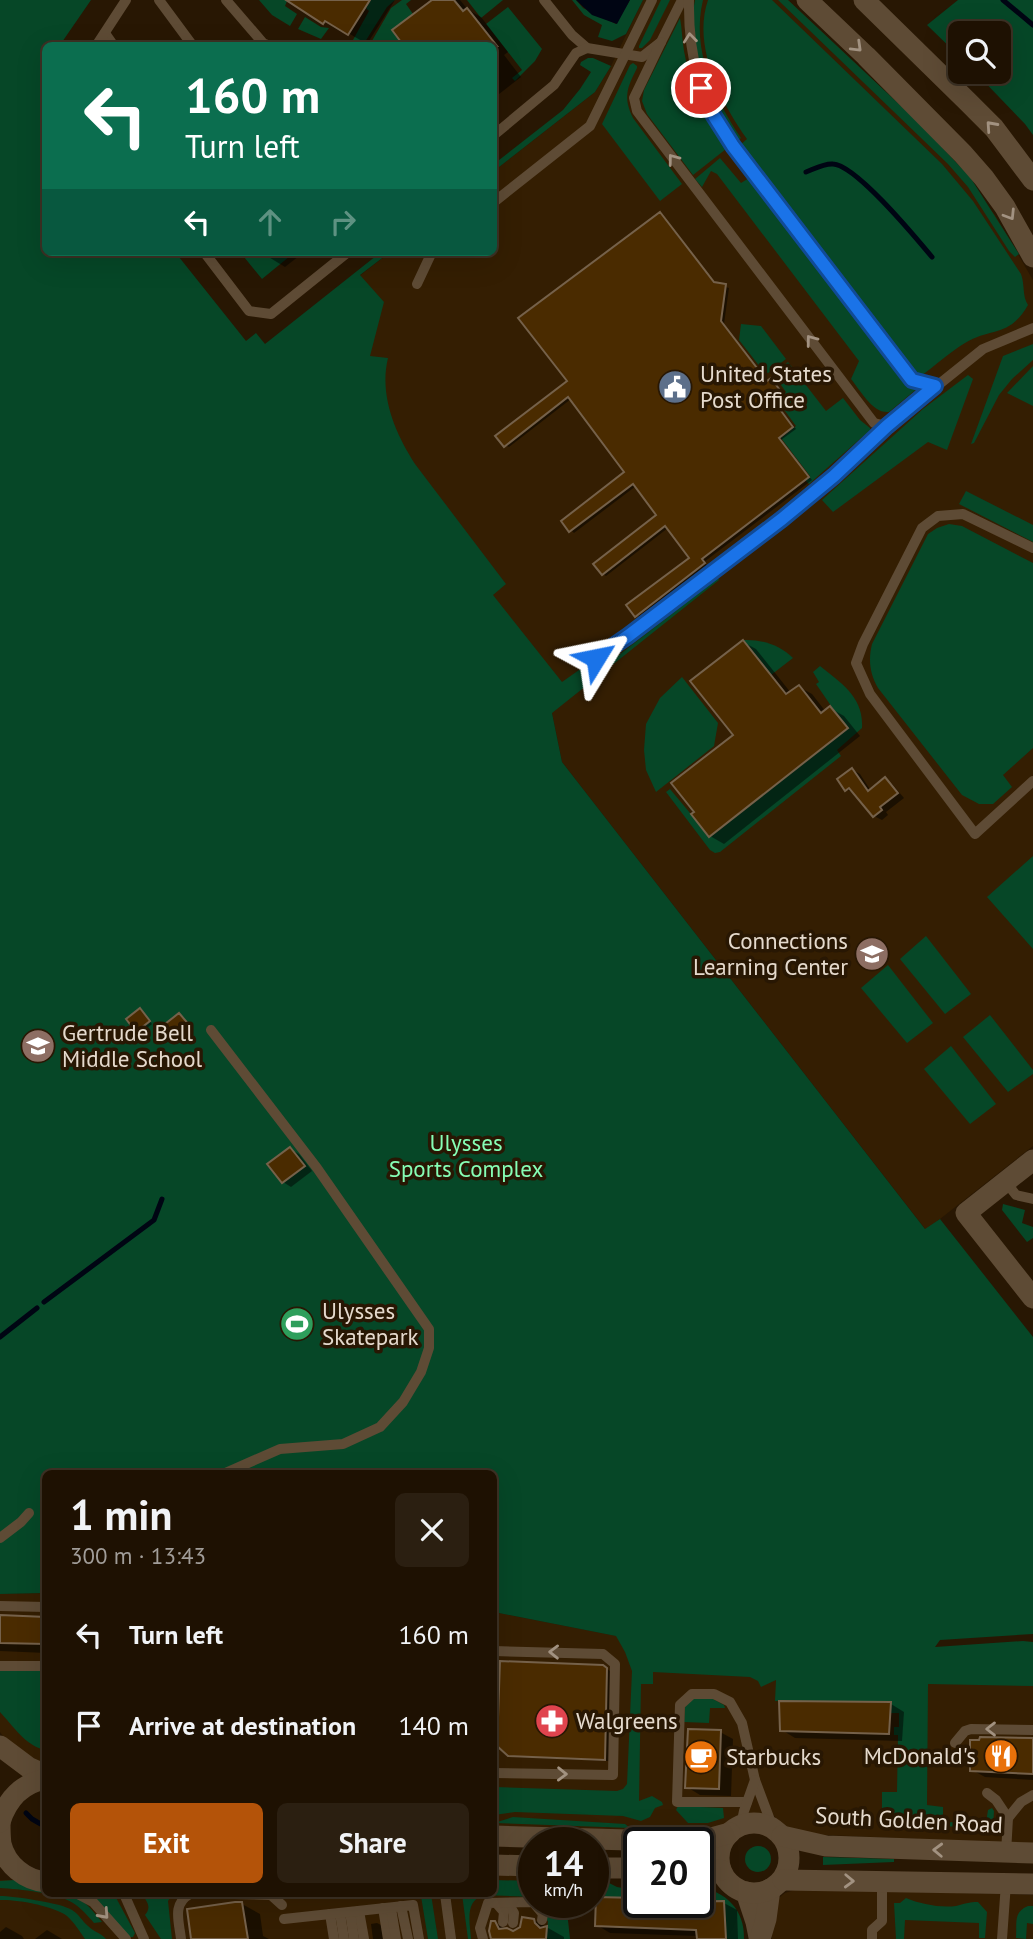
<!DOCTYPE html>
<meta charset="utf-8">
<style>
:root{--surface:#1e1102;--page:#2b1f11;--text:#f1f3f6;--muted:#a19d99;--line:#3c3124;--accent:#b45309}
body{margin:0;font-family:"PT Sans",sans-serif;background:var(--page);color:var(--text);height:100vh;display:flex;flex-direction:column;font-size:26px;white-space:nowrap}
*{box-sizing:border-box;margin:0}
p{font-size:23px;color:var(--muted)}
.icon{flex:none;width:38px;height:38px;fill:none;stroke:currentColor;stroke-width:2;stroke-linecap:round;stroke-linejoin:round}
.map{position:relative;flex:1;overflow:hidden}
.details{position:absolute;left:42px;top:1470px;width:455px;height:427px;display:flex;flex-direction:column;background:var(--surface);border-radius:10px;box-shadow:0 7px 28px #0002,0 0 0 2px var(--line)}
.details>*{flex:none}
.guide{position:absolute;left:42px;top:42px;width:455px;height:214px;border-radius:10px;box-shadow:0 7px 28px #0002,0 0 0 2px var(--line);background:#0b6e4f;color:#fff;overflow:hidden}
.buttons{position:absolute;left:948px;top:21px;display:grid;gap:14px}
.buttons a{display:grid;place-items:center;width:63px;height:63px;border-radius:10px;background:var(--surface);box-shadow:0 7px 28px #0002,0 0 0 2px var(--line);font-size:35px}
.speed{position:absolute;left:518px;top:1827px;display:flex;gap:14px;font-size:35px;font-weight:700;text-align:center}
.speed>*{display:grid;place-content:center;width:91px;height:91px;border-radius:50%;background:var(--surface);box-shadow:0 7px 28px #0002,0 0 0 2px var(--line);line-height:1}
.speed small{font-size:18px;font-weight:400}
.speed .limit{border:4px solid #111;border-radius:10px;background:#fff;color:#111}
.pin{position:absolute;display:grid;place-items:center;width:60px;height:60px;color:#fff;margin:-30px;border:4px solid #fff;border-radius:50%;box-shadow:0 2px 7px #0007}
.me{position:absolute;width:77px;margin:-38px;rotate:55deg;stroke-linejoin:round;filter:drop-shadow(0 0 5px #0008)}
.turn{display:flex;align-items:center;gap:24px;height:147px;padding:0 28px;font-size:32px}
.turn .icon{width:91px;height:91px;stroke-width:2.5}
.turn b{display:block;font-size:49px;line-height:60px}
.lanes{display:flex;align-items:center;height:66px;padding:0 28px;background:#0003;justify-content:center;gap:35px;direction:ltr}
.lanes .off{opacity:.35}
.round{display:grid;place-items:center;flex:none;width:74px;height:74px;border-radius:10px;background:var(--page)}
.head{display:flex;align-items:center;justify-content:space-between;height:119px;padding:0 28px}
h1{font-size:42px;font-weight:700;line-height:52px}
.action{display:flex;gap:14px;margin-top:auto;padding:14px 28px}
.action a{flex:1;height:80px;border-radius:10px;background:var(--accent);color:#fff;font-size:28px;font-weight:700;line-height:80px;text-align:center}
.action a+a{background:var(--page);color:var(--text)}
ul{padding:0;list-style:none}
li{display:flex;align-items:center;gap:21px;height:91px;padding:0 28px}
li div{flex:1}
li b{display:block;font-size:26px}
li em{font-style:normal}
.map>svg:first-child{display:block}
</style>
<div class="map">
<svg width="1033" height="1939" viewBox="0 0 1033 1939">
<rect width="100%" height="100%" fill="#281703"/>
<!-- built -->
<g fill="#341e02">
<polygon points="643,0 788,0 918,122 995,215 1033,280 1033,1146 926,1230 562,762 552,713 256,357 390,252 494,252 494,171 595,92 611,66"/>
<polygon points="45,1593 45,1768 16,1753 0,1732 0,1594"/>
<polygon points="494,1612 617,1636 847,1671 1033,1680 1033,1844 803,1834 789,1830 781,1825 772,1813 733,1818 730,1824 718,1831 686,1833 494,1826"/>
<polygon points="494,1873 534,1876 534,1902 566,1902 570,1939 0,1939 0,1880 15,1880 46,1894 494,1894"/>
<polygon points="798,1889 1033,1895 1033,1939 772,1939 771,1910 775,1901 785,1893"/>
</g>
<!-- green -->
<g fill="#064727">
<path d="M0,0H91L60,45L46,46C45,51 47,59 45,65C43,75 36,76 46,87V252H175L246,341L256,333L265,344L381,252H390L360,275L384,302L370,356L388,358C379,395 395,433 415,464L506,584L493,595L562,682L579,670L592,671L601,669L718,578L719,580L552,713L562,762L925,1229L940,1219L1033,1337V1634L940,1640L935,1647L1023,1641L1033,1642V1686L928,1684L927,1805L943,1807V1822L986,1823L988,1810L992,1808L994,1811L993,1828C985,1828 980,1833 972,1834L968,1830L960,1827L908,1824L893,1829L888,1824L882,1823V1792H897L898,1735H894V1727H899V1713H890L891,1702L775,1701L776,1680L761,1687L758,1681L750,1677L653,1672V1684H641L639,1801L652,1796L662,1802L663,1805L655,1808L650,1817L641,1821L623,1816L515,1812L494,1815V1801L496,1787L617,1791L623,1789L627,1784L632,1671L625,1652L616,1636L494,1612V1474H46L45,1593L0,1594Z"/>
<polygon points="259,0 286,0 287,1 285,6 297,14 290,26 272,15"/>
<polygon points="371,0 395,0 387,7 363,45 335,45 325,41 353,40 369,11 366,8"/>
<polygon points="402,0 411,0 406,4 413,14 404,45 369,46 391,8"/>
<polygon points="467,0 503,0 481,18"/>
<polygon points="572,0 576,0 583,8 616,24 630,0 643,0 626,34 612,41 598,37 602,25 584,15"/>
<polygon points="661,0 670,0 650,40 642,48 639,48 639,46"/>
<path d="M695,0H703C691,49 714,98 741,138L736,142C712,107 696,70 694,28C693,18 693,9 695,0Z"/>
<path d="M708,0H772L942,164L973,201L1021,274C1025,285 1022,296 1028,305C1009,338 992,327 965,343C950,352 936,365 921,376L912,373L739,146L747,139C721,103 692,46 708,0Z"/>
<polygon points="778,0 788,0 918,122 970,177 1019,254 1015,257 1009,251 968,187 948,164"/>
<polygon points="958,0 1033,0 1033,135 1025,124 975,72 999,72 999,33 961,33 961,58 927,25"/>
<polygon points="508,7 542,49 535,61 515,81 512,78 522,70 486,24"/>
<polygon points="305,17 321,27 329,28 321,39 298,29"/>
<path d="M680,18C682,28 682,40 684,51C690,87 706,119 726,149L693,175L647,114L642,101L644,90Z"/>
<polygon points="588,58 593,58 611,66 595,92 494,171 494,164 563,110 580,89 591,72 580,65 581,62"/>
<path d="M633,63L637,66V68C627,88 623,97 633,118L682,184L660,201L602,124L630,65Z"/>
<path d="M720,158L741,183L749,178L902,376L909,384L919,387L889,412C873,414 860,390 851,379L859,361L717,174L711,171L702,187L695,179Z"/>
<polygon points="240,252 262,252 266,258 274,252 295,252 262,279"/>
<polygon points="741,324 761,326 786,359 768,373 764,372 739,340"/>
<polygon points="1033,344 1033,360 1012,379 999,395 974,443 971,444 1003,356"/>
<polygon points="788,362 826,411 843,398 860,420 870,428 870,430 809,484 805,480 810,476 781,438 796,426 777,400 786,392 773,374"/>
<polygon points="1033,366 1033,406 1007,393"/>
<polygon points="968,375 973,379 947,450 928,442 833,512 822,500 923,409"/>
<polygon points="966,491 1033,525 1033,542 959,504"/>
<path d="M949,524L962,526L1033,563V748L1003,775L1012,787L993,804H979L962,795L878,688C870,674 868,660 872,644L928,534L937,528Z"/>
<path d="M743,640C761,639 780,645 793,658L771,675Z"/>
<path d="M820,666C841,683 864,697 862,728L837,750L841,756L720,852L715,853L710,850L666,792L670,789L710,837L847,729L816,684L819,682L813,672Z"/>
<polygon points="682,677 718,723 714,746 656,792 646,770 644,750 646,724 660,698"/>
<polygon points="1033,856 1033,949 987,897"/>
<polygon points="926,936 971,994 945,1014 900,959"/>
<polygon points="888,965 933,1023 907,1043 861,988"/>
<polygon points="990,1015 1033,1070 1033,1074 1008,1092 963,1037"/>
<polygon points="951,1046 996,1104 970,1124 924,1069"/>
<polygon points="1003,1204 1025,1210 1022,1223 1033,1227 1033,1238 1027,1242 1002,1210"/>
<path d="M0,1670L45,1671V1750C26,1746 13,1726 0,1712Z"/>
<polygon points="691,1699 713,1699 724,1705 725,1708 710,1708 709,1723 684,1722 685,1707"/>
<polygon points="678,1806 723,1808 724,1818 708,1823 688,1823 676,1810"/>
<polygon points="513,1817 625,1824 630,1828 494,1823"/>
<circle cx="758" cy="1859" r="13"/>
<polygon points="823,1857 894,1859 894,1862 823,1865"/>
<path d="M15,1880L45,1888L46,1894C77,1894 83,1898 102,1922L94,1923C88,1916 81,1908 73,1903C58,1893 19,1889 0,1888V1881Z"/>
<path d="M494,1880L534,1881V1897L484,1895C464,1901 470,1923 471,1939H468L462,1894H494Z"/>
<path d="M609,1883L617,1887L639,1891V1898L593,1897V1891C600,1890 602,1885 609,1883Z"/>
<path d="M698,1887C726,1891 745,1910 744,1939H726L724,1901L698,1900Z"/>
<polygon points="90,1894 114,1894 135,1933 133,1937 129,1937"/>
<path d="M142,1894H173L168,1901L172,1939H161L145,1915C152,1907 147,1902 142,1894Z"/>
<polygon points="367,1894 431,1894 438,1939 428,1939 421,1896"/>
<path d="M0,1896C13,1896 62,1903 72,1910C79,1914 82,1921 88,1926C94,1932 101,1933 106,1939H85C80,1932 74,1922 67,1916C55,1906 15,1899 0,1900Z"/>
<path d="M906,1898C920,1904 940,1908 956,1906C964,1904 969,1902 978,1902L987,1912L985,1938H979V1923L905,1920L904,1939H896L894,1903H900Z"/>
<polygon points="543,1902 566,1902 570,1939 546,1939 548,1921 546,1920 546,1909"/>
<path d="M1028,1906H1033V1924L1027,1923L1026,1939L1016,1938C1017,1923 1013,1912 1028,1906Z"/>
</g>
<!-- water -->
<polygon fill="#000513" points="576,0 630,0 617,24 592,15"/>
<!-- shadow -->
<g fill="#0007">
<polygon points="289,0 395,0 367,44 343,30 341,32"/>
<polygon points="434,0 460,0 468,10 481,17 508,52 504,55 521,77 494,98 494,46"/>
<polygon points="663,216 716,284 729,288 724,324 768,382 771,381 775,383 785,396 776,403 796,429 781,440 812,480 704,562 707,566 640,617 636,615 691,558 668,528 606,576 603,574 659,516 636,486 574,533 563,522 627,473 571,399 509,447 505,445 569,381"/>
<polygon points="264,252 304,252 285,267 267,256"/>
<polygon points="743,642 756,649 791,693 799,687 812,694 826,712 830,708 844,716 860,736 724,844 710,836 693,815 735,735"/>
<polygon points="853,770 860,774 871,791 885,780 892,784 904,798 886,812 888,815 882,820 874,816 855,792 853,793 846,789"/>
<polygon points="140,1010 152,1024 141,1033 137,1031"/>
<polygon points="179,1015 193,1029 181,1039 177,1037"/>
<polygon points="290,1149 299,1154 312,1171 291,1187 283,1182"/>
<polygon points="0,1617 46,1620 46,1653 0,1651"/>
<polygon points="603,1666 610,1671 609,1761 513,1757 509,1755"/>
<polygon points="891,1704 904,1712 902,1741 795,1738 782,1730"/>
<polygon points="720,1732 733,1739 731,1796 700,1795 687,1787"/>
<polygon points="1033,1740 1033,1780 985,1777 972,1770"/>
<polygon points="639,1902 724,1903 737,1910 738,1939 699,1939 698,1936 610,1933 597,1925"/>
<polygon points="242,1904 260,1914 263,1936 269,1939 193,1939"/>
<polygon points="534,1920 564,1937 564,1939 491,1939 495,1923 513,1933"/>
<polygon points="377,1923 381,1925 383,1939 373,1939 371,1924"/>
<polygon points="6,1927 22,1936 24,1939 0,1939 0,1932"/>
<polygon points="47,1930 62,1939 35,1939"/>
</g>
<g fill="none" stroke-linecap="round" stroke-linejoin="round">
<!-- stream -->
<g stroke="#000513" stroke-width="5">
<polyline points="1003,0 1033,25"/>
<path d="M806,172C814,169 825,163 833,164C856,165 916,238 932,257"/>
<polyline points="44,1302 154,1220 162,1199"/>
<polyline points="0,1337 37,1308"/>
<polyline points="26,1813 32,1819 46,1827"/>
</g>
</g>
<!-- building -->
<g fill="#4a2b00" stroke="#75614a" stroke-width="2">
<polygon points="286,0 370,0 348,35 325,21 323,24"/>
<polygon points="432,0 454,0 463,11 467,8 497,46 404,46 392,30"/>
<polygon points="660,212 714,282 726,284 721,321 767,381 771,378 782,393 773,400 793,427 779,438 809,477 702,559 705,563 635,617 626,605 689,558 665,526 602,575 593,564 656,515 633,484 569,532 561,521 624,472 568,397 504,447 495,436 567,381 518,318"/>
<polygon points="743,640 786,694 799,685 821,713 830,706 848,728 709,837 691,814 694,812 671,783 733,735 690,681"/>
<polygon points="852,768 868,791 885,777 898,793 880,807 882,810 873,817 849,788 845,791 837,779"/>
<polygon points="140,1008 150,1021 136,1032 126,1019"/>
<polygon points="179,1013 191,1027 176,1038 165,1024"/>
<polygon points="290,1147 305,1166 282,1183 267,1164"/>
<polygon points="0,1615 46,1617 46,1644 0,1643"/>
<polygon points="500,1661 603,1665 607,1668 605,1760 508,1756 497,1746"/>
<polygon points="779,1701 891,1702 889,1734 780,1731"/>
<polygon points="688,1729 721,1730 719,1789 685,1788"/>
<polygon points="980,1737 1033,1738 1033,1774 970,1771 970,1740 979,1740"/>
<polygon points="596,1897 639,1898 639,1902 724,1901 726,1939 697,1939 696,1930 595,1926"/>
<polygon points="235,1902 242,1902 248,1939 191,1939 187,1909"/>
<polygon points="522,1917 534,1919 535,1923 540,1928 547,1926 546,1939 491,1939 489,1931 491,1921 495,1921 499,1929 507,1928 513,1931 520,1927"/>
</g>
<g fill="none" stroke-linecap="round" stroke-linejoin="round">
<!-- lane -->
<g stroke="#5e4b35" stroke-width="10">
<polyline points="159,0 193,46"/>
<polyline points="226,0 263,43 270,46"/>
<polyline points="544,0 572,35 587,48 642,57 661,42 682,0"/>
<path d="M689,0C688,61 700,95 733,146L912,380L935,386"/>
<polyline points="105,33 114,46"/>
<polyline points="661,42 634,98 637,111 874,423 887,426"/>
<polyline points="96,46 126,0"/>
<polyline points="494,135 554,85 576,53 587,48"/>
<polyline points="494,202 590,126 652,0"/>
<polyline points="204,252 249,311 271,314 348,252"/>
<polyline points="417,284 432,252"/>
<polyline points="1033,548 963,514 938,516 922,528 863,644 856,663 870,694 975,834 1033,781"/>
<polyline points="581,660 596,658 628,636 782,519 834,476 887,426 983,349 1033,328"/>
<polyline points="211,1030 317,1168 429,1329 429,1348 421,1372 403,1402 380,1427 343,1444 280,1449 223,1474"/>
<polyline points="1005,1181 1016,1195 1033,1199"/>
<polyline points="0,1538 21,1522 29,1513"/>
<polyline points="0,1606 46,1607"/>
<polyline points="494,1651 603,1654 615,1664 613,1775 494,1773"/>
<polyline points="0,1666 46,1666"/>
<polyline points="955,1743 965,1731 971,1729 1033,1730"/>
<polyline points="987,1793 996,1800 1008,1818 1006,1853"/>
<polyline points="747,1802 677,1802 680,1705 692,1694 714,1694 730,1702 742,1723 755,1780 773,1828"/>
<polyline points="1008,1818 1021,1802 1033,1795"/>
<polyline points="741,1825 744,1811 755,1780"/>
<polyline points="78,1894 93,1902 126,1939"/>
<polyline points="124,1894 144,1939"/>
<polyline points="234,1894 271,1895 282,1905"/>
<polyline points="445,1894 451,1939"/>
<polyline points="508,1903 514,1913 513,1923"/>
<polyline points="497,1904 504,1912 503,1922"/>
<polyline points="401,1906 408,1939"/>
<polyline points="383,1908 388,1939"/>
<polyline points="391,1908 396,1939"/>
<polyline points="359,1911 364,1939"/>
<polyline points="350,1912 354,1939"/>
<polyline points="340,1913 344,1939"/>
<polyline points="330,1914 334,1939"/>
<polyline points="284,1919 413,1905 419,1939"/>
<path d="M181,1939C179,1921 172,1904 190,1894"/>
<polyline points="483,1939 480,1928 488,1903 533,1902 543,1914 542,1920"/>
<polyline points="872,1939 872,1930 882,1921 882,1882"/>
<polyline points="1002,1939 1006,1883"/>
</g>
<!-- street -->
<g stroke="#5e4b35" stroke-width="21">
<polyline points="1033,1160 966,1213 1033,1298"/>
<polyline points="746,1892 756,1922 759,1937"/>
<polyline points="760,1939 766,1919 770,1889"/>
</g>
<!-- secondary -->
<g stroke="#5e4b35" stroke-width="21">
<polyline points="807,0 866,56 963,154 984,178 1005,207 1033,257"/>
<polyline points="864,0 967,101 994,128 1033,180"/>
<polyline points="0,1746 28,1767 46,1775"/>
<path d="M0,1822C0,1829 0,1837 1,1844C6,1865 25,1880 46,1882"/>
<path d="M0,1822C7,1800 22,1783 46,1779"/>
<circle cx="754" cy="1858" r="35"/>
<polyline points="494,1836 697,1842 730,1833"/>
<polyline points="782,1836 826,1846 1033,1853"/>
<polyline points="494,1865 534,1866"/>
<polyline points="593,1868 639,1868"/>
<polyline points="698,1869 721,1870"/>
<polyline points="783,1880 1033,1884"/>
</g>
</g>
<!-- one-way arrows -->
<defs><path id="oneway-chevron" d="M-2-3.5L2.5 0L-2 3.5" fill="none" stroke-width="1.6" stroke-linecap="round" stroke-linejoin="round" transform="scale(1.75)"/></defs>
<g stroke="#a29281">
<use href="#oneway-chevron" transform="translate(690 38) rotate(-96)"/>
<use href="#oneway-chevron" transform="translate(857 47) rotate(44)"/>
<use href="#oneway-chevron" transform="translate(991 126) rotate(-132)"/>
<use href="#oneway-chevron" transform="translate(673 159) rotate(-127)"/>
<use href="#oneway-chevron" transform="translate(1010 215) rotate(58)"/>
<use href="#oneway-chevron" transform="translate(811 340) rotate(-127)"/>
<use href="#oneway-chevron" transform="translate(554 1652) rotate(-179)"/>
<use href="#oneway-chevron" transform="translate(991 1729) rotate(180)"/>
<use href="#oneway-chevron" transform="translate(562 1774) rotate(1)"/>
<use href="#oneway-chevron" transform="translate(938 1850) rotate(-178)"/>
<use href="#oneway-chevron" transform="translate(849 1881) rotate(2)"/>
<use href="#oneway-chevron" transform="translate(104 1914) rotate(48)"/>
</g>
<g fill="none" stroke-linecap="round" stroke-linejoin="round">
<!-- route casing -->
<g stroke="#114b97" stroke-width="18">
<polyline id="route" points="596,658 628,636 782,519 834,476 887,426 935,386 912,380 733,146 714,116 701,88"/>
</g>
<!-- route -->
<use href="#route" stroke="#1a73e8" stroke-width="12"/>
</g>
<!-- icons -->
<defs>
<g id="civic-disc" transform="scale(1.75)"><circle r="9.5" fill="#5c6f8a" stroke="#281703"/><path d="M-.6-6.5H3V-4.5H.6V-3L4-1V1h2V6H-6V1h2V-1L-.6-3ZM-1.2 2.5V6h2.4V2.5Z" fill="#fff"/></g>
<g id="school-disc" transform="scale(1.75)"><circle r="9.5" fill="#8d6e63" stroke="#281703"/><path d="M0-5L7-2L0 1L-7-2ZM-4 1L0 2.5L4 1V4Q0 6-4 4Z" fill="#fff"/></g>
<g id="stadium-disc" transform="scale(1.75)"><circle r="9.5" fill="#2e9e5b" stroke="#281703"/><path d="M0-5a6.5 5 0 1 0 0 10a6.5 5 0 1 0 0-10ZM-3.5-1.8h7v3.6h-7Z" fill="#fff"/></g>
<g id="pharmacy-disc" transform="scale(1.75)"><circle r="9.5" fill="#e0444e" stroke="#281703"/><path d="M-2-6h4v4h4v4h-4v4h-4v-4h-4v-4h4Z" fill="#fff"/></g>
<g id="restaurant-disc" transform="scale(1.75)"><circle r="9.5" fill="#e8710a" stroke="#281703"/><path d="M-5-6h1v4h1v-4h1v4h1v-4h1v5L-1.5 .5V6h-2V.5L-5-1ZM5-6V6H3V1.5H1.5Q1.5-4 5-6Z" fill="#fff"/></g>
<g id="cafe-disc" transform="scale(1.75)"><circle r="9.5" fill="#e8710a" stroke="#281703"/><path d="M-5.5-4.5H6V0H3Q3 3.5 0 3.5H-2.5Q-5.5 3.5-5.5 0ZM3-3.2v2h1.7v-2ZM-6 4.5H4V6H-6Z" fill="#fff"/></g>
</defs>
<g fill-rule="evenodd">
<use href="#civic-disc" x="675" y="387"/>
<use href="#school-disc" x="872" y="954"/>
<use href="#school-disc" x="38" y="1046"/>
<use href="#stadium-disc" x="297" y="1324"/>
<use href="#pharmacy-disc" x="552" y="1721"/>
<use href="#restaurant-disc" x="1001" y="1756"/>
<use href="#cafe-disc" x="701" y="1757"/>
</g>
<g text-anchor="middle" stroke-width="7" stroke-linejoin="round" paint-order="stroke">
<!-- poi labels -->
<g font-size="23" fill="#e5dacd" stroke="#281703" text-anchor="start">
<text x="700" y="382">United States<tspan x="700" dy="26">Post Office</tspan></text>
<text x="848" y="949" text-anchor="end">Connections<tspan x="848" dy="26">Learning Center</tspan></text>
<text x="62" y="1041">Gertrude Bell<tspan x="62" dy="26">Middle School</tspan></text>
<text x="322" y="1319">Ulysses<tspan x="322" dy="26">Skatepark</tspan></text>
<text x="576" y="1729">Walgreens</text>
<text x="976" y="1764" text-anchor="end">McDonald's</text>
<text x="726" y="1765">Starbucks</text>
</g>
<!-- park labels -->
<g font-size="23" fill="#86feb5" stroke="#281703">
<text x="466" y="1151">Ulysses<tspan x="466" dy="26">Sports Complex</tspan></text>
</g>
<!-- street labels -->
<g font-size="23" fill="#e5dacd" stroke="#281703">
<text transform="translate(909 1820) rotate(3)" y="8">South Golden Road</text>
</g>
</g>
</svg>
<div class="buttons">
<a><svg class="icon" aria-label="search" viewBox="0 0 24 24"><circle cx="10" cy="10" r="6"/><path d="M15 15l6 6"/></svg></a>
</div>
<div class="speed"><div>14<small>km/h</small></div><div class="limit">20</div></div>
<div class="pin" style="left:701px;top:88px;background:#d93025"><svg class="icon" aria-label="arrive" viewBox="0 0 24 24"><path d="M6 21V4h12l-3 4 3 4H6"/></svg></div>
<svg class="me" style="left:596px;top:658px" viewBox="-20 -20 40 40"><path d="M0-17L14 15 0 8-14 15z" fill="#1a73e8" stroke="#fff" stroke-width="4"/></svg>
<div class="guide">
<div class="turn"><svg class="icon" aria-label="left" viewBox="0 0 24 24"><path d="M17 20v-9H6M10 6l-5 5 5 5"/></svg><div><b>160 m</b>Turn left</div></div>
<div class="lanes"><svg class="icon" aria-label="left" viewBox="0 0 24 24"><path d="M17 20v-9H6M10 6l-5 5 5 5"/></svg><svg class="icon off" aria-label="ahead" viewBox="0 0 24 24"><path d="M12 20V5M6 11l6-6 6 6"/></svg><svg class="icon off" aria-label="right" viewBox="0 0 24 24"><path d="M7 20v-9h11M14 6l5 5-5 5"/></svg></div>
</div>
<section class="details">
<div class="head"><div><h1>1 min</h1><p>300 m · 13:43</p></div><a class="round"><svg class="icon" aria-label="close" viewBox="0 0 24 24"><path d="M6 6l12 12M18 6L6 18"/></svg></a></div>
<ul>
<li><svg class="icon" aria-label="left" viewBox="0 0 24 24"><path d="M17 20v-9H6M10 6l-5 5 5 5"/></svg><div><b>Turn left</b></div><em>160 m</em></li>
<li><svg class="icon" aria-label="arrive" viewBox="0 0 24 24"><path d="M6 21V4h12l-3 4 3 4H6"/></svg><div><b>Arrive at destination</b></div><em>140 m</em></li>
</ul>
<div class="action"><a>Exit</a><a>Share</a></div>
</section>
</div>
